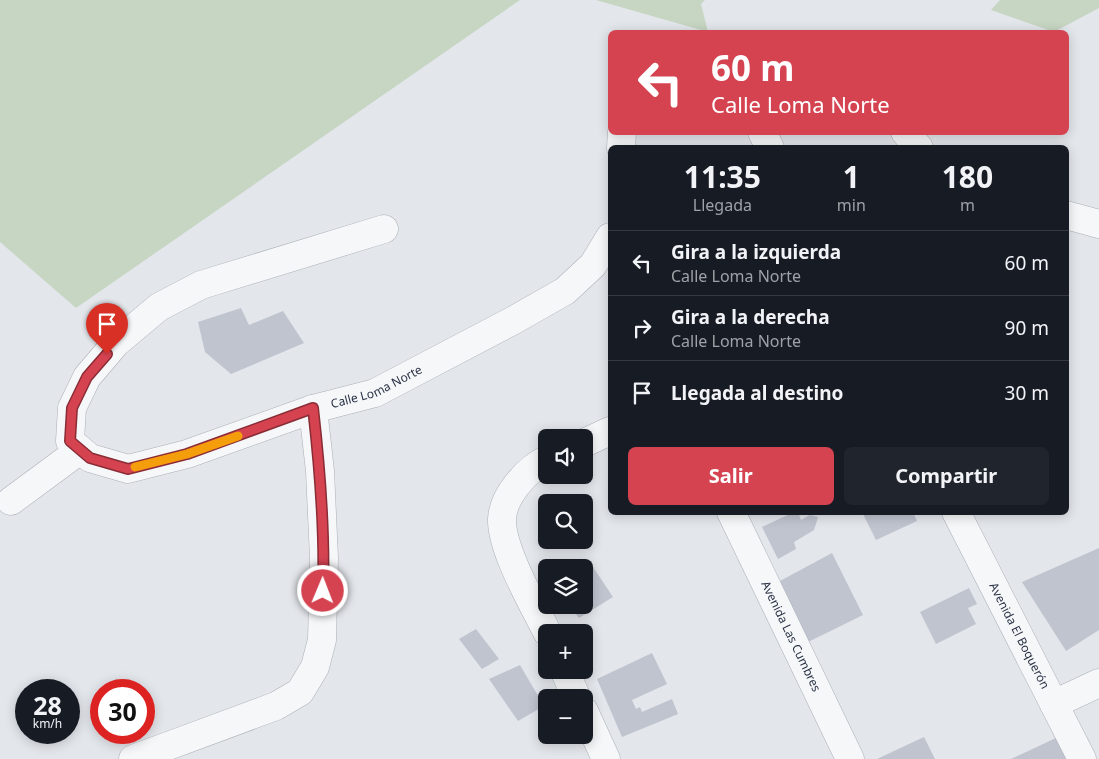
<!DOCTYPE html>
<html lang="es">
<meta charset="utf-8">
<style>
:root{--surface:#171b24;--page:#20242c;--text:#f1f3f6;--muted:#9ea1a6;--line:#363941;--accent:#d54351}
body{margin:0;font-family:"Noto Sans",sans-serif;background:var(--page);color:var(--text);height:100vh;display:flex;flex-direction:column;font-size:19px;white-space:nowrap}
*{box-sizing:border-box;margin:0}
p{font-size:16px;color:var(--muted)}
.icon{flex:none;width:28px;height:28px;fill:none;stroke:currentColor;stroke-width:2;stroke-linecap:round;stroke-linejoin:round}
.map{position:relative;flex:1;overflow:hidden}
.sheet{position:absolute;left:608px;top:145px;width:461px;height:370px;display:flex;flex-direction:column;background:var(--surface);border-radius:8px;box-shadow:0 2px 12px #0003}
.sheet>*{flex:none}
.top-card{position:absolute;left:608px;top:30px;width:461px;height:105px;border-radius:8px;box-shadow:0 2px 12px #0003;background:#d54351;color:#fff;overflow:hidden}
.fabs{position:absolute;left:538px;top:429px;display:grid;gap:10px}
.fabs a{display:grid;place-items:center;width:55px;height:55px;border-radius:8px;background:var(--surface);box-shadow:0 2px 12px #0003;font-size:25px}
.speed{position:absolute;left:15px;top:679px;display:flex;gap:10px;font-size:25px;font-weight:700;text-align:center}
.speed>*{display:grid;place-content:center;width:65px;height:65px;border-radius:50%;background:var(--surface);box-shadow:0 2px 12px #0003;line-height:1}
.speed small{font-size:12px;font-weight:400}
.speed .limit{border:8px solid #d22;background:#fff;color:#111}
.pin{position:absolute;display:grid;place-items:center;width:42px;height:42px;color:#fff;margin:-51px -21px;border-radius:50% 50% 50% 0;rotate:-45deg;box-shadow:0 0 5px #0007}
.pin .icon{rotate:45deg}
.me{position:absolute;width:55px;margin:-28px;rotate:1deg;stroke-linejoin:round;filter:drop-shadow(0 0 4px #0008)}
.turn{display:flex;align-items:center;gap:18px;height:105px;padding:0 20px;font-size:22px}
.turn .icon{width:65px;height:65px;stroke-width:2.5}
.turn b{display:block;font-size:35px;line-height:42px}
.eta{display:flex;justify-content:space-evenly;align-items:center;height:85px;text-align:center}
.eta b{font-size:30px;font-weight:700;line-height:35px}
.primary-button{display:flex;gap:10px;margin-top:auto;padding:10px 20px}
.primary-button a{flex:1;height:58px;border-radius:8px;background:var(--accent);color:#fff;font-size:20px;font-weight:700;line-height:58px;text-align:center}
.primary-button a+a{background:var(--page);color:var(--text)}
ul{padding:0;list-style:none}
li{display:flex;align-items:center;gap:15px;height:65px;padding:0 20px;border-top:1px solid var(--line)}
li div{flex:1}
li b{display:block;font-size:19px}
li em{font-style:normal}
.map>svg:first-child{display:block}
</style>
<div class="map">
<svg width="1099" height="759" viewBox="0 0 1099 759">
<rect width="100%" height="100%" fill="#e3e6eb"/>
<!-- green -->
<g fill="#c7d6c3">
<polygon points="0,0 520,0 76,308 0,242"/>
<polygon points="596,0 705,0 701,4 708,32"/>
<polygon points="1000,0 1099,0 1099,8 1054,32 991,10"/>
</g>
<!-- building -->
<g fill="#bfc4cf">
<polygon points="241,308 249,325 283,311 304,343 231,374 205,352 198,322"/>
<polygon points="794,512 798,512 801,520 810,515 818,517 814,530 794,542 796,549 778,559 762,527"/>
<polygon points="862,512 913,512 917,521 876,540"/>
<polygon points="1099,548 1099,630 1066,651 1022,582"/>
<polygon points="832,553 863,615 804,644 780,581"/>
<polygon points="593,567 613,597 579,618 569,605 584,605 584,571"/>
<polygon points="969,588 977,604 968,608 976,624 936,644 920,612"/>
<polygon points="476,629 499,659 482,669 459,639"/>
<polygon points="652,653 667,684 632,700 636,709 640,707 642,712 672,699 678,714 622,737 597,679"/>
<polygon points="520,665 544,706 518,721 489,679"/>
<polygon points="1060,736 1068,759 1011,759"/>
<polygon points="924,737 935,759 877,759"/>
</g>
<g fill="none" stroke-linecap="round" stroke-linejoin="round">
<!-- minor casing -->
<g stroke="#abb0b9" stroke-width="29">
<g id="minor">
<polyline points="762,132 770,148"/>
<polyline points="905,132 919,148"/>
<polyline points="621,148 622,132"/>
<polyline points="1066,215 1099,224"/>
<path id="s1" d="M384,229L201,285L159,307L116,343L87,377L72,408L70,441L90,458L128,469L187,454L313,409L375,393L514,320L565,291L593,265L610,237"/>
<polyline points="584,443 610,431"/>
<path d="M546,460C527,469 503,496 502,519C501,549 533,604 547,632"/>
<polyline points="11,501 80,450"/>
<path id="s2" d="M731,512L850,759"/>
<path id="s3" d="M956,512L1082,759"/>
<polyline points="564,670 577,698"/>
<polyline points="1054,704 1099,683"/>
<polyline points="584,711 606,759"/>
<polyline points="133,759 276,706 300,692 315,667 322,640 324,558 320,471 313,409"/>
</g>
</g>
<!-- minor -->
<use href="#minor" stroke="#f6f7f9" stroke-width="28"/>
</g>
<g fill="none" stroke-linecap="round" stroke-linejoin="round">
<!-- route casing -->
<g stroke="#8a2c35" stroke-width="12">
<path id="route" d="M107,354L87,377L72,408L70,441L90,458L128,469L187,454L313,408C320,469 325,530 323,591"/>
</g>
<!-- route -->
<use href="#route" stroke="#d54351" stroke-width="9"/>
<!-- slow -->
<polyline stroke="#f59e0b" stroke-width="9" points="135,467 187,454 238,436"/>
</g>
<g text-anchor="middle" stroke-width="4" stroke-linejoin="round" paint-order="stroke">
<!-- street labels -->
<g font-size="12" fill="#293245" stroke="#f3f5f8">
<text dy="4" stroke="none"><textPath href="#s1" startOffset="735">Calle Loma Norte</textPath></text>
<text dy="4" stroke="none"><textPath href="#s2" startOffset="138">Avenida Las Cumbres</textPath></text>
<text dy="4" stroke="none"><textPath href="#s3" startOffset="139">Avenida El Boquerón</textPath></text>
</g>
</g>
</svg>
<div class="fabs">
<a><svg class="icon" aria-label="sound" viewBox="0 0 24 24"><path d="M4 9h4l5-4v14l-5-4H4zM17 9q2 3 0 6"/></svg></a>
<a><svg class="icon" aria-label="search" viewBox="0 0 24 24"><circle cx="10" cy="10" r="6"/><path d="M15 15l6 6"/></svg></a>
<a><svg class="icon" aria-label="layers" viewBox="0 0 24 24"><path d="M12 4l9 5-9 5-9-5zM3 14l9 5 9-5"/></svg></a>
<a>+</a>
<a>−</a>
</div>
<div class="speed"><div>28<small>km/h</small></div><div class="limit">30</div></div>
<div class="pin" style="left:107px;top:354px;background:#d93025"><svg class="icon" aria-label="arrive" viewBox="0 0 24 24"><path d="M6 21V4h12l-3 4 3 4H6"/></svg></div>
<svg class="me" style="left:323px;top:591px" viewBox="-20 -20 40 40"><circle r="17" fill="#d54351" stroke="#fff" stroke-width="3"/><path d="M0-11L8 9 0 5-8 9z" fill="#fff"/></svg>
<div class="top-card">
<div class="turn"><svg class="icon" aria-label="left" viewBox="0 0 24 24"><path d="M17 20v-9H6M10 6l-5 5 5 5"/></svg><div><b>60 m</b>Calle Loma Norte</div></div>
</div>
<section class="sheet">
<div class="eta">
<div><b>11:35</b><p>Llegada</p></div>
<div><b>1</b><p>min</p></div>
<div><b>180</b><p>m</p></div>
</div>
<ul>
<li><svg class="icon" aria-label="left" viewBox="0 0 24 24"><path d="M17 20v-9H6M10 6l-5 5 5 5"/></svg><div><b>Gira a la izquierda</b><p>Calle Loma Norte</p></div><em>60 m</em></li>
<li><svg class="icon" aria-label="right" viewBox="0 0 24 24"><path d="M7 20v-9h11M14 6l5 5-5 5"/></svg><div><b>Gira a la derecha</b><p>Calle Loma Norte</p></div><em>90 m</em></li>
<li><svg class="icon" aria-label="arrive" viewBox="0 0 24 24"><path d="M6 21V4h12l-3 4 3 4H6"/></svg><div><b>Llegada al destino</b></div><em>30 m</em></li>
</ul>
<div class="primary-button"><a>Salir</a><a>Compartir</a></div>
</section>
</div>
